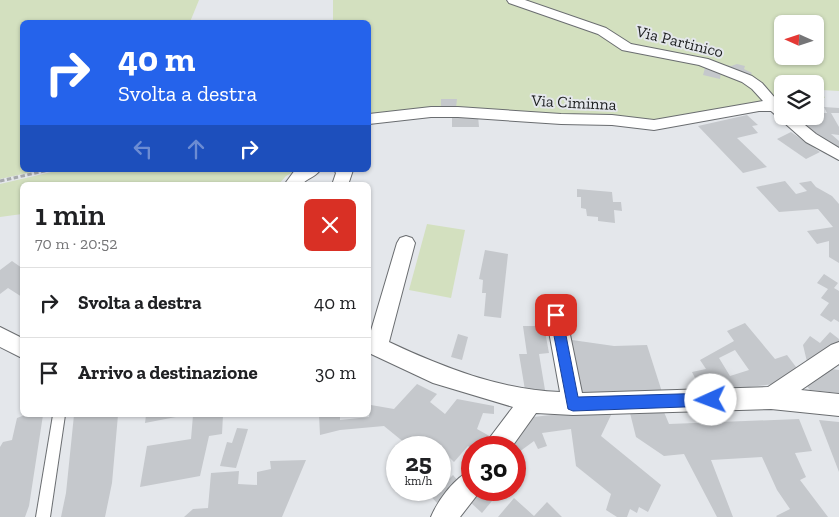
<!DOCTYPE html>
<html lang="it">
<meta charset="utf-8">
<style>
:root{--surface:#fff;--page:#f6f6f6;--text:#202124;--muted:#757577;--line:#e0e0e0}
body{margin:0;font-family:"Zilla Slab",serif;background:var(--page);color:var(--text);height:100vh;display:flex;flex-direction:column;font-size:19px;white-space:nowrap}
*{box-sizing:border-box;margin:0}
p{font-size:16px;color:var(--muted)}
.icon{flex:none;width:28px;height:28px;fill:none;stroke:currentColor;stroke-width:2;stroke-linecap:round;stroke-linejoin:round}
.map{position:relative;flex:1;overflow:hidden}
.side{position:absolute;left:20px;top:182px;width:351px;height:235px;display:flex;flex-direction:column;background:var(--surface);border-radius:8px;box-shadow:0 1px 4px #0004}
.side>*{flex:none}
.hud{position:absolute;left:20px;top:20px;width:351px;height:152px;border-radius:8px;box-shadow:0 1px 4px #0004;background:#2563eb;color:#fff;overflow:hidden}
.needle{width:32px;rotate:273deg}
.controls{position:absolute;left:774px;top:15px;display:grid;gap:10px}
.controls a{display:grid;place-items:center;width:50px;height:50px;border-radius:8px;background:var(--surface);box-shadow:0 1px 4px #0004;font-size:25px}
.speed{position:absolute;left:386px;top:436px;display:flex;gap:10px;font-size:25px;font-weight:700;text-align:center}
.speed>*{display:grid;place-content:center;width:65px;height:65px;border-radius:50%;background:var(--surface);box-shadow:0 1px 4px #0004;line-height:1}
.speed small{font-size:12px;font-weight:400}
.speed .limit{border:8px solid #d22;background:#fff;color:#111}
.pin{position:absolute;display:grid;place-items:center;width:42px;height:42px;color:#fff;margin:-21px;border-radius:10px;box-shadow:0 2px 8px #0006}
.me{position:absolute;width:55px;margin:-28px;rotate:268deg;stroke-linejoin:round;filter:drop-shadow(0 0 4px #0008)}
.turn{display:flex;align-items:center;gap:18px;height:105px;padding:0 15px;font-size:22px}
.turn .icon{width:65px;height:65px;stroke-width:2.5}
.turn b{display:block;font-size:35px;line-height:42px}
.lanes{display:flex;align-items:center;height:48px;padding:0 15px;background:#0003;justify-content:center;gap:25px;direction:ltr}
.lanes .off{opacity:.35}
.round{display:grid;place-items:center;flex:none;width:52px;height:52px;border-radius:8px;background:var(--page)}
.headline{display:flex;align-items:center;justify-content:space-between;height:85px;padding:0 15px}
h1{font-size:30px;font-weight:600;line-height:38px}
ul{padding:0;list-style:none}
li{display:flex;align-items:center;gap:15px;height:70px;padding:0 15px;border-top:1px solid var(--line)}
li div{flex:1}
li b{display:block;font-size:19px}
li em{font-style:normal}
.map>svg:first-child{display:block}
</style>
<div class="map">
<svg width="839" height="517" viewBox="0 0 839 517">
<rect width="100%" height="100%" fill="#e4e7eb"/>
<!-- green -->
<g fill="#d3e0bf" fill-rule="evenodd">
<polygon points="0,0 199,0 190,22 22,22 22,170 41,170 0,179"/>
<path d="M333,0H505L564,18L572,26L588,29L603,35L629,50L653,56H665L704,65L705,68C733,74 747,81 766,102L662,122L469,108L415,110L369,117V22H333Z"/>
<path d="M520,0H839V91L821,90L825,98H815V84H782V99H773L758,82L633,46ZM782,24H815V56H782Z"/>
<polygon points="60,170 298,170 286,176 278,185 22,185 22,214 0,217 0,184"/>
<polygon points="427,224 465,230 451,298 409,290"/>
</g>
<!-- building -->
<g fill="#c5c8cc" fill-rule="evenodd">
<polygon points="737,64 745,66 744,69 752,73 749,76 723,67 726,65 731,66"/>
<polygon points="705,68 721,72 720,79 703,75"/>
<polygon points="441,99 457,99 456,108 441,108"/>
<polygon points="824,107 839,108 839,113 831,113 839,127 839,135 831,134 839,141 839,150 790,116 815,116 815,108 820,108 823,113 827,113"/>
<polygon points="452,114 478,116 479,127 452,127"/>
<polygon points="747,115 758,125 752,126 758,133 737,138 767,167 743,173 698,126"/>
<polygon points="791,132 820,152 806,159 777,139"/>
<polygon points="785,181 796,194 807,191 799,183 811,181 816,187 832,196 839,204 839,263 829,257 829,241 817,244 807,231 833,227 818,209 779,212 756,187"/>
<polygon points="577,189 612,192 613,202 621,202 622,211 614,210 615,223 598,221 598,217 587,216 586,209 581,208 581,197 577,197"/>
<polygon points="485,250 508,254 501,318 484,316 486,293 482,293 483,280 479,279"/>
<polygon points="12,261 22,268 22,297 8,288 0,294 0,270"/>
<polygon points="824,274 838,283 834,288 839,291 839,322 834,319 831,322 820,315 829,303 821,298 828,289 817,283"/>
<path d="M745,323L775,359L787,355L799,371L774,384L732,389L729,384L700,388L692,372L706,369L700,360L734,341L727,331ZM735,350L749,370L730,376L719,358Z"/>
<polygon points="523,326 544,326 549,353 539,354 545,390 525,390 519,354 527,354"/>
<polygon points="830,332 839,339 839,343 808,366 803,345 810,336 820,343"/>
<polygon points="458,334 468,337 462,360 451,357"/>
<polygon points="565,339 614,346 647,345 662,392 577,394"/>
<polygon points="823,368 839,370 839,393 810,390 803,381"/>
<polygon points="417,384 437,394 430,402 445,414 457,399 494,406 494,414 483,413 477,429 493,438 486,448 472,448 472,449 468,446 454,462 440,448 411,448 384,426 340,430 320,435 319,415 340,415 340,420 369,417 371,405 394,409"/>
<polygon points="664,412 669,424 799,419 812,451 795,453 806,477 800,480 828,517 777,517 776,516 790,509 777,490 762,457 711,460 733,517 717,517 684,454 664,456 636,437 630,413"/>
<polygon points="569,413 612,413 601,436 661,485 648,512 639,507 637,513 630,509 627,517 617,517 606,510 611,494 576,466 571,429 542,433 547,446 538,449 534,441 519,452 509,439 533,417"/>
<polygon points="25,415 43,415 29,506 25,517 0,517 0,447 3,442 12,440 17,418"/>
<polygon points="74,415 118,415 112,483 105,517 61,517 66,493"/>
<polygon points="146,415 181,415 181,416 145,423"/>
<polygon points="193,415 223,415 222,434 209,436 200,476 140,487 147,446 191,439"/>
<polygon points="819,420 839,422 839,472"/>
<polygon points="237,428 248,429 236,468 220,466 227,442 232,443"/>
<polygon points="306,460 282,517 184,517 193,509 208,508 211,473 239,471 238,484 257,485 257,472 271,469 270,461"/>
<polygon points="440,475 446,482 453,475 459,482 437,503 425,490 440,490"/>
<polygon points="478,490 501,490 482,513 469,501"/>
<polygon points="514,498 534,516 547,502 562,517 498,517"/>
</g>
<g fill="none" stroke-linecap="round" stroke-linejoin="round">
<!-- lane casing -->
<g stroke="#6a6d70" stroke-width="2">
<polygon id="lane" points="53,415 65,415 50,517 36,517"/>
</g>
<!-- street casing -->
<g stroke="#6a6d70" stroke-width="2">
<g id="street">
<polygon points="507,0 525,0 606,28 631,44 708,59 752,76 762,83 782,106 782,116 794,116 816,134 839,148 839,160 806,142 771,111 759,111 654,130 612,125 561,124 458,117 431,117 369,124 369,114 431,107 458,107 561,114 612,115 654,120 763,101 752,89 742,82 699,65 622,50 598,34 509,3"/>
<path d="M295,170H320C316,177 307,178 301,185H284Z"/>
<polygon points="334,170 353,170 348,185 332,185 336,173"/>
<path d="M406,236L412,238L415,243L389,342C442,367 501,390 560,392L546,315L549,309L556,306L563,309L566,315L582,393L768,387L831,345L839,342V364L801,390L839,394V416L771,409L573,415L536,413L511,448H484L488,440L513,407L433,383L369,353V334H370L397,243L400,238Z"/>
<polygon points="0,327 22,338 22,358 0,347"/>
<path d="M472,470V490H481L460,517H431C438,500 455,477 472,470Z"/>
</g>
</g>
<!-- path -->
<polyline stroke="#a6a9ac" stroke-width="3" stroke-dasharray="4.5 2.5" stroke-linecap="butt" points="0,181 49,170"/>
<!-- lane -->
<use href="#lane" fill="#fff" fill-rule="evenodd"/>
<!-- street -->
<use href="#street" fill="#fff" fill-rule="evenodd"/>
</g>
<!-- route -->
<polygon fill="#2563eb" stroke="#184099" points="556,309 560,311 562,315 578,397 711,393 716,395 718,400 716,404 711,406 573,411 568,409 550,315 552,311"/>
<g text-anchor="middle" stroke-width="4" stroke-linejoin="round" paint-order="stroke">
<!-- far-street labels -->
<g font-size="16" fill="#1c1e1f" stroke="#e4e7eb">
<text transform="translate(680 41) rotate(14)" y="6">Via Partinico</text>
<text transform="translate(574 102) rotate(3)" y="6">Via Ciminna</text>
</g>
</g>
</svg>
<div class="controls">
<a><svg class="needle" viewBox="-14 -14 28 28"><path d="M0-13l5 13h-10z" fill="#e53935"/><path d="M0 13l5-13h-10z" fill="#757577"/></svg></a>
<a><svg class="icon" aria-label="layers" viewBox="0 0 24 24"><path d="M12 4l9 5-9 5-9-5zM3 14l9 5 9-5"/></svg></a>
</div>
<div class="speed"><div>25<small>km/h</small></div><div class="limit">30</div></div>
<div class="pin" style="left:556px;top:315px;background:#d93025"><svg class="icon" aria-label="arrive" viewBox="0 0 24 24"><path d="M6 21V4h12l-3 4 3 4H6"/></svg></div>
<svg class="me" style="left:711px;top:400px" viewBox="-20 -20 40 40"><circle r="19" fill="#fff"/><path d="M0-13L10 11 0 6-10 11z" fill="#2563eb"/></svg>
<div class="hud">
<div class="turn"><svg class="icon" aria-label="right" viewBox="0 0 24 24"><path d="M7 20v-9h11M14 6l5 5-5 5"/></svg><div><b>40 m</b>Svolta a destra</div></div>
<div class="lanes"><svg class="icon off" aria-label="left" viewBox="0 0 24 24"><path d="M17 20v-9H6M10 6l-5 5 5 5"/></svg><svg class="icon off" aria-label="ahead" viewBox="0 0 24 24"><path d="M12 20V5M6 11l6-6 6 6"/></svg><svg class="icon" aria-label="right" viewBox="0 0 24 24"><path d="M7 20v-9h11M14 6l5 5-5 5"/></svg></div>
</div>
<section class="side">
<div class="headline"><div><h1>1 min</h1><p>70 m · 20:52</p></div><a class="round" style="background:#d93025;color:#fff"><svg class="icon" aria-label="close" viewBox="0 0 24 24"><path d="M6 6l12 12M18 6L6 18"/></svg></a></div>
<ul>
<li><svg class="icon" aria-label="right" viewBox="0 0 24 24"><path d="M7 20v-9h11M14 6l5 5-5 5"/></svg><div><b>Svolta a destra</b></div><em>40 m</em></li>
<li><svg class="icon" aria-label="arrive" viewBox="0 0 24 24"><path d="M6 21V4h12l-3 4 3 4H6"/></svg><div><b>Arrivo a destinazione</b></div><em>30 m</em></li>
</ul>
</section>
</div>
